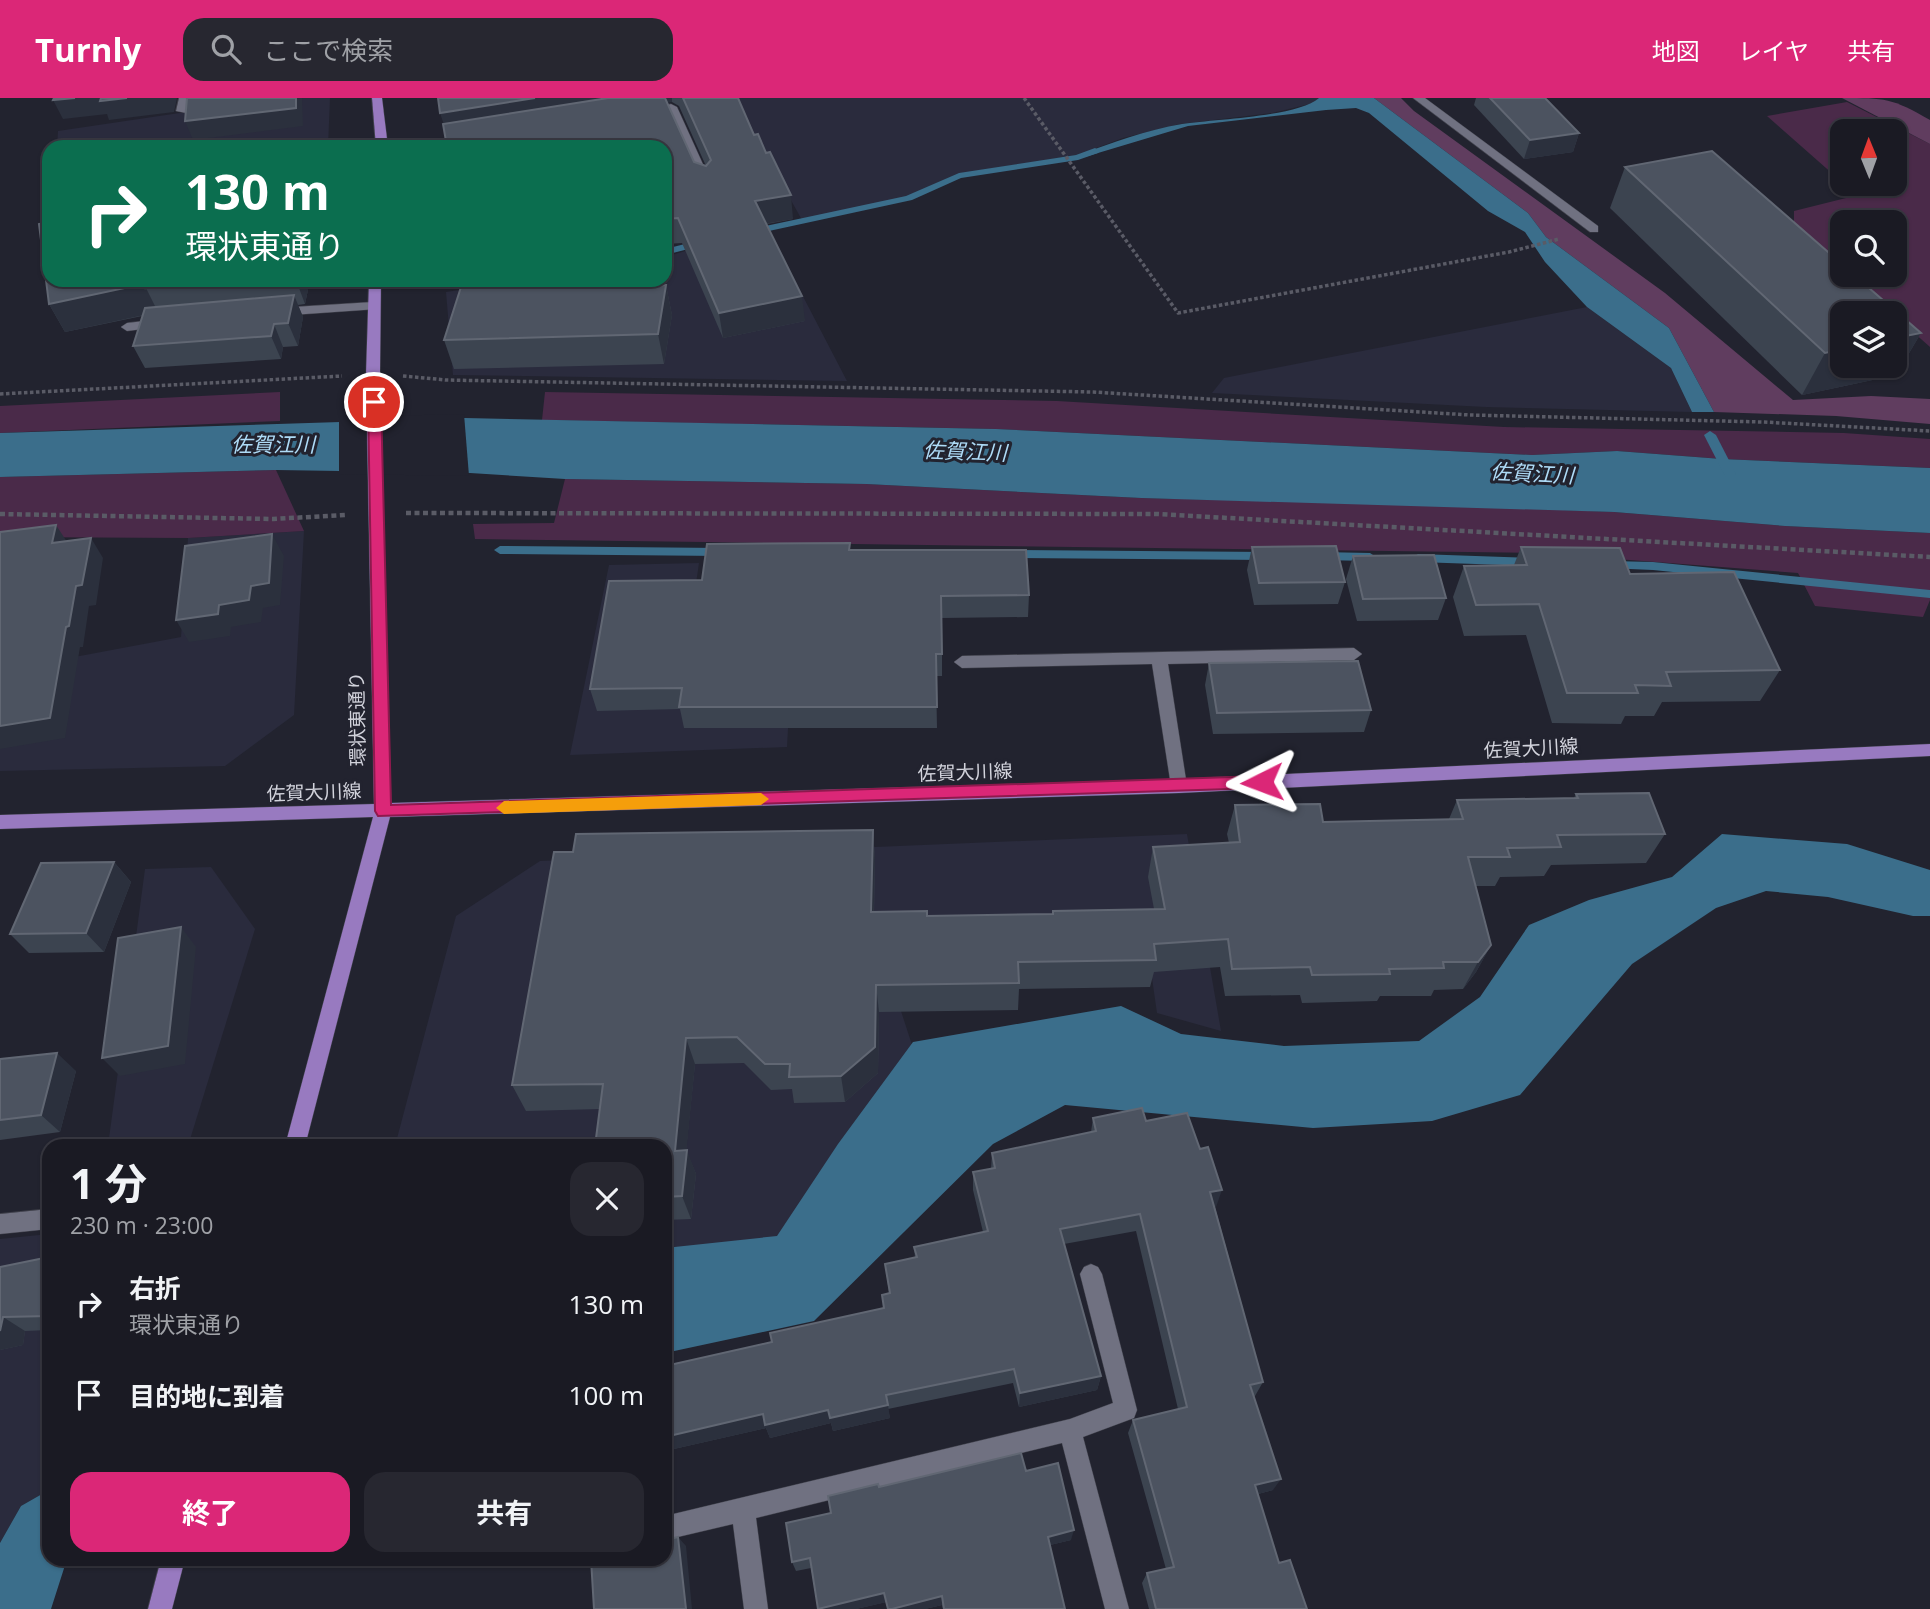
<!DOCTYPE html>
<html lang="ja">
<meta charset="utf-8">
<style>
:root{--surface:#1a1a23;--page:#272730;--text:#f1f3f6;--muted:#9fa1a6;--line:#383841;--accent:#db2777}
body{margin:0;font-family:"Open Sans","Noto Sans JP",sans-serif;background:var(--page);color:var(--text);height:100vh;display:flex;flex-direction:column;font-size:26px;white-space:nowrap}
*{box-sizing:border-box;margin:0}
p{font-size:23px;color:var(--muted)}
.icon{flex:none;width:38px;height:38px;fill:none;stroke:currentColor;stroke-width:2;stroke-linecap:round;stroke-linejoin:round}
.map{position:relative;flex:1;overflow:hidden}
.details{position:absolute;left:42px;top:1041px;width:630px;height:427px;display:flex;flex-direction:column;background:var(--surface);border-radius:21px;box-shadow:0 2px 5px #0004,0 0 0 2px var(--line)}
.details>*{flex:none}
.banner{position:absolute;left:42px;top:42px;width:630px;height:147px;border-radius:21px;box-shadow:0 2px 5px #0004,0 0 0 2px var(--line);background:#0b6e4f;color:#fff;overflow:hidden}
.needle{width:46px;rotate:359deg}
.buttons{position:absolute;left:1830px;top:21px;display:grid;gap:14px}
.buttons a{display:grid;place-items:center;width:77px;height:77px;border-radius:14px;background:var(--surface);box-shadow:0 2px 5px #0004,0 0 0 2px var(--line);font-size:35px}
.pin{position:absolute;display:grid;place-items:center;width:60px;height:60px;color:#fff;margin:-30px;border:4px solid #fff;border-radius:50%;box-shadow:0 2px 7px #0007}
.me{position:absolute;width:77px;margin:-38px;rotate:267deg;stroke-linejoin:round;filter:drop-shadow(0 0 5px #0008)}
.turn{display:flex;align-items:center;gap:24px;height:147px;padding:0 28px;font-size:32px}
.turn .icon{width:91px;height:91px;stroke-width:2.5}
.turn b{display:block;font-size:49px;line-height:60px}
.round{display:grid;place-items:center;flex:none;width:74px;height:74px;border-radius:21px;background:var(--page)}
.summary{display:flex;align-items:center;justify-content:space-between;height:119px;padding:0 28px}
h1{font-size:42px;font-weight:700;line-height:52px}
.cta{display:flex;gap:14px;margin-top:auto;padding:14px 28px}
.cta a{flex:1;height:80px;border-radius:21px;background:var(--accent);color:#fff;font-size:28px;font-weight:700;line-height:80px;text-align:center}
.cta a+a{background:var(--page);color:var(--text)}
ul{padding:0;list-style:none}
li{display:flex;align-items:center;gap:21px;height:91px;padding:0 28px}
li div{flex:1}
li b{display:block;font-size:26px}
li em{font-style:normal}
header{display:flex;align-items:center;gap:42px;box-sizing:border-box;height:98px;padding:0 35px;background:var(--accent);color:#fff}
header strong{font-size:33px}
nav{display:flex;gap:38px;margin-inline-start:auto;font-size:24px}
.search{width:490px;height:63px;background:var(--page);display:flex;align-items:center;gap:18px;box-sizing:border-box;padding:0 24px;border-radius:21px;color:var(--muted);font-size:26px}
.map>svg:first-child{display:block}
</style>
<header>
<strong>Turnly</strong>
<div class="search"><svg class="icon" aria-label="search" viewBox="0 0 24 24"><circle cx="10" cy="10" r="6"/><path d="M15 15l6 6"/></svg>ここで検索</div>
<nav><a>地図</a><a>レイヤ</a><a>共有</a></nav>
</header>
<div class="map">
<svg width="1930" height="1511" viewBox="0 0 1930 1511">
<rect width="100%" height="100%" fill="#22232f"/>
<!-- built -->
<g fill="#2a2b3d">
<polygon points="196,0 330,0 328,49 57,49 58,33 193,13"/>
<polygon points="734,0 1319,0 1314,5 1272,15 1180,26 1123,40 1078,57 957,76 905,99 802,122"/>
<polygon points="769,133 847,283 453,277 446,194 524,182 665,182 665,159 723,142"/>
<polygon points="1587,209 1671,270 1692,314 1486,309 1212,295 1224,280"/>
<polygon points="304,433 294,617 225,668 0,673 0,573 181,539 188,440"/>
<polygon points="699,465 680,596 790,594 787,649 570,657 609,467"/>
<polygon points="1187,736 1221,933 1157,915 1144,824 889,876 913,950 783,1143 665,1154 665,1048 395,1048 456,818 540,763"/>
<polygon points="211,769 255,831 188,1048 108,1048 145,771"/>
<polygon points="49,1136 49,1392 21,1408 0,1445 0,1141"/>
</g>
<!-- green -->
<g fill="#4a2a49">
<polygon points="1847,4 1930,46 1930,249 1849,177 1895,177 1895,124 1843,124 1843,171 1794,128 1794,113 1846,100 1846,89 1843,86 1895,86 1895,33 1843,33 1843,85 1767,18"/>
<polygon points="280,294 280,323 0,335 0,308"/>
<polygon points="545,294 1057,303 1504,329 1844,335 1930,341 1930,370 1722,361 1617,353 1532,357 996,331 542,322"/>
<polygon points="276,372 304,433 188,440 0,439 0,379"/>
<polygon points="565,381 866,386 1141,400 1406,406 1614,414 1785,428 1930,435 1930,502 1923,519 1815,508 1798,475 1538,455 475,441 473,426 554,425"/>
</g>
<!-- forest -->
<g fill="#603d5f">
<polygon points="1374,0 1401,0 1414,13 1665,195 1793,302 1871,298 1930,301 1930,326 1836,318 1714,314 1669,230 1546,139 1528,115"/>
<path d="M1842,0C1885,0 1892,0 1930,22V46Z"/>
</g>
<!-- water -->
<g fill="#3b6e8b">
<path d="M1319,0H1374L1528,115L1546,139L1669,230L1714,314H1692L1671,270L1587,209L1545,164L1525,134L1488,113L1369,15L1356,10L1326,12L1188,28L1078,61V57C1112,45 1146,32 1182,26C1213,21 1298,19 1319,0Z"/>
<polygon points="465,320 996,331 1532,357 1617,353 1722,361 1930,370 1930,435 1785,428 1614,414 1141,400 866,386 565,381 470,375 276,372 0,379 0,335"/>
<polygon points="1722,736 1847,746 1930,772 1930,818 1913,818 1828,799 1766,793 1716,810 1632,866 1520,997 1432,1023 1313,1030 1065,1007 993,1046 814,1223 665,1255 665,1150 777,1138 838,1046 913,944 1121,908 1181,936 1284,948 1419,943 1480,899 1529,827 1589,802 1672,779"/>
<polygon points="49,1392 49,1461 67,1461 51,1511 0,1511 0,1445 21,1408"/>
</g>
<!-- pier -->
<polygon fill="#22232f" points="464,316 469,378 339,376 339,319"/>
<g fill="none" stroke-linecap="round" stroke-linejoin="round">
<!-- stream -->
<g fill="#3b6e8b" fill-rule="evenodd">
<polygon points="1095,50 1100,53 1098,55 1078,62 961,80 912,102 751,137 746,134 751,131 906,98 959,75 1076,57"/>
<polygon points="701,142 704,143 704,147 665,157 665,151"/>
<polygon points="1710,333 1716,337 1736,376 1734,379 1726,379 1724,376 1704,337"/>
<polygon points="500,448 722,450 728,454 722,458 500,456 494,452"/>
<polygon points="1009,452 1268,454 1274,458 1268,462 1009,460 1003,456"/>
<polygon points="1320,454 1370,455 1376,459 1370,463 1320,462 1314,458"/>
<polygon points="1418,456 1534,460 1540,464 1534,468 1418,464 1412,460"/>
<polygon points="1611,463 1653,464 1930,492 1930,500 1653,472 1607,470 1605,467"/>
</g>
<!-- minor casing -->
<g stroke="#3f404a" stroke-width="1">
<g id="minor">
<polygon points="179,0 189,0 186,15 176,13"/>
<polygon points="1413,0 1425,0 1598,128 1598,134 1590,134"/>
<polygon points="671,6 677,9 711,84 709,86 699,84 667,13 649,16 643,13"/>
<polygon points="469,38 475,41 473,43 441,49 414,49 420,46"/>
<polygon points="373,204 378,205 378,211 277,218 271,214 277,210"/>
<polygon points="162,221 168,225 167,228 127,233 121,229 127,225"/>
<polygon points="1354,550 1362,556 1354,562 1168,566 1187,688 1185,693 1173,693 1171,688 1152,566 962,570 954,564 962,558"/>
<polygon points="49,1111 49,1131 0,1136 0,1116"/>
<polygon points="1091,1166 1098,1169 1102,1176 1137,1312 1134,1320 1083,1339 1129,1511 1105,1511 1062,1345 756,1420 768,1511 744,1511 733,1426 665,1442 665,1418 1070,1321 1113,1305 1080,1176 1084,1169"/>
</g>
</g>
<!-- major casing -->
<g stroke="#3f404a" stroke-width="1">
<g id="major">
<polygon points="372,0 382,0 388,49 376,49"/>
<polygon points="369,182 381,182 380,276 391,705 1179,681 1930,646 1930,658 1179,695 390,719 305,1048 285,1048 373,719 0,731 0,717 374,706 366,276"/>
<polygon points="161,1461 185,1461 172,1511 148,1511"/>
</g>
</g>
<!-- path-far1 -->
<g stroke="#5a5b66" stroke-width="3.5" stroke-dasharray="3.5 2.5" stroke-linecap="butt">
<polyline points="1024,0 1178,215 1509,154 1559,141"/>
<polyline points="403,278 446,282 1093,294 1470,317 1763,324 1930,333"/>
<polyline points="0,296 342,278"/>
</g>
<!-- path -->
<g stroke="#5a5b66" stroke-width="4.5" stroke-dasharray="5 3.5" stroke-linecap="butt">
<polyline points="406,415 1157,416 1930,459"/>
<polyline points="0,416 273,421 345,417"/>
</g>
<!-- minor -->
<use href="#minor" fill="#707181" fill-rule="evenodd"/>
<!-- major -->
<use href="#major" fill="#987ac0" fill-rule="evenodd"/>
</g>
<!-- wall -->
<g fill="#3c4450" fill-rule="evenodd">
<path d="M438,0H738L793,121L767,126L805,223L723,240L682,145L665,146V49L444,26ZM667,4H672L679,8L706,68L694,64Z"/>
<polygon points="1476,0 1545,0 1579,35 1573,54 1524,61 1474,7"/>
<polygon points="1625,69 1921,235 1896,277 1802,297 1610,110"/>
<polygon points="49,182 310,182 305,206 298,207 303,219 298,248 283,249 281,261 145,270 133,248 142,218 65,234 49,206"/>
<polygon points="666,187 672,217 664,266 454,271 444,242"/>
<polygon points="850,445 850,452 1029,497 1028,519 942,520 942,578 936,578 937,630 684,630 680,611 597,613 590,591 702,482"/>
<polygon points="1252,449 1345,484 1338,506 1254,507 1247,472"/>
<polygon points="1521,449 1630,476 1780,572 1760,603 1662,604 1654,618 1625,618 1621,626 1552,625 1526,537 1464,538 1453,499 1464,468 1514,467"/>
<polygon points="1353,458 1446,500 1438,522 1357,523 1346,481"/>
<polygon points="1209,565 1371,612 1364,634 1213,636 1205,587"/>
<polygon points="1576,696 1665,736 1646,765 1551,767 1544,778 1500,779 1495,788 1475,788 1491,847 1476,874 1463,891 1434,892 1431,898 1380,898 1377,903 1302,905 1300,897 1225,898 1220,869 1154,874 1150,889 1019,891 1018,912 879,914 878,975 845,1004 794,1005 792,991 771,992 744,965 695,966 686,1052 696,1076 691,1121 665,1122 665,1048 600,1011 526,1013 512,987 573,754 873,732 875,762 874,814 928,818 1053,816 1154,811 1148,779 1153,749 1229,745 1227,736 1235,707 1323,724 1449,721 1457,702 1574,700"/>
<polygon points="114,764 131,784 104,854 29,855 10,836"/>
<polygon points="0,961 76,973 60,1034 0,1042"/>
<polygon points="1093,1020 1146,1023 1216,1109 1215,1109 1263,1284 1255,1298 1254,1299 1273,1392 1258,1396 1279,1465 1307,1511 1149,1511 1142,1485 1147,1475 1166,1471 1128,1335 1133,1322 1178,1311 1136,1133 1064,1146 1101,1278 1097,1292 1019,1309 1013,1285 888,1311 890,1320 833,1333 831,1325 770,1340 766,1330 665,1353 665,1268 772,1244 884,1210 882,1197 889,1195 885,1166 915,1160 914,1149 983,1134 973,1092 973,1074 991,1071 992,1055 1091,1034"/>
<polygon points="49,1159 49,1232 25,1233 23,1247 0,1252 0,1169"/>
<polygon points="1026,1373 1071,1442 1050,1447 1065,1511 943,1511 942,1507 925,1511 888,1511 886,1504 856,1511 818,1511 811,1470 796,1473 792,1464 831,1415 879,1389"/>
</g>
<!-- shaded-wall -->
<g fill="#2b303d">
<polygon points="75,0 177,0 174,14 109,22 107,16 63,21 53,2"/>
<polygon points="296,0 302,0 303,28 193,42 185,23"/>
<polygon points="535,0 672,0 672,4 448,39 440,15"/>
<polygon points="1579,35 1573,54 1524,61 1530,42"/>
<polygon points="791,97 793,121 758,127 755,103"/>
<polygon points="296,182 310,182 305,206"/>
<polygon points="148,185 146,190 158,214 65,234 49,206"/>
<polygon points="666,187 672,217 664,266 658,236"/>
<polygon points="294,197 303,219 298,248 288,225"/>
<polygon points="802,198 805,223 723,240 719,215"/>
<polygon points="274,226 283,249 281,261 271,238"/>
<polygon points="1921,235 1896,277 1802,297 1825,255 1843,251 1843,268 1895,268 1895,240"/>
<polygon points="56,427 69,447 52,445"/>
<polygon points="272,436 284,458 280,507 263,510 261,524 231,529 230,538 189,544 176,522 219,507 251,488"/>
<polygon points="91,440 103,460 96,507 89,508 83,549 80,549 65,640 0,651 0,628 66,529 76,488"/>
<polygon points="873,732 875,762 873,842 871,814"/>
<polygon points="114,764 131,784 104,854 86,835"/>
<polygon points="181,829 196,849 185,966 120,978 102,960"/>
<polygon points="1491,847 1476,874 1463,891 1478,864"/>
<polygon points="876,887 879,914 878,975 845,1004 841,978"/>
<polygon points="686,940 695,966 684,1077 675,1053"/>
<polygon points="57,955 76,973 60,1034 41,1017"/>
<polygon points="687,1052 696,1076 691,1121 682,1098"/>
<polygon points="1222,1092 1216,1109 1204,1111 1210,1094"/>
<polygon points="3,1219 25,1233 23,1247 0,1252 0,1233"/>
<polygon points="1101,1278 1097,1292 1019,1309 1020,1295"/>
<polygon points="888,1307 890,1320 833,1333 831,1325 770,1340 766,1330 665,1353 665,1339 763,1316"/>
<polygon points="1281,1381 1273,1392 1247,1399 1255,1387"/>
<polygon points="1074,1432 1071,1442 1046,1448 1048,1439"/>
<polygon points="678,1439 686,1448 692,1511 686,1511"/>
<polygon points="884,1495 887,1504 856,1511 818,1511"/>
<polygon points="942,1498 942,1507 925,1511 892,1511"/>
</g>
<!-- building -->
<g fill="#4c5360" stroke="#616773" stroke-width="2">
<polygon points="54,0 75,0 53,2"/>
<polygon points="101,0 127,0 100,3"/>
<polygon points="187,0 296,0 296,10 185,23"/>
<polygon points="438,0 535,0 440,15"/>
<polygon points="608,0 665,0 694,64 706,68 711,62 683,0 738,0 754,37 758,36 766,55 770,54 791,97 755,103 802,198 719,215 678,120 665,121 665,49 447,49 443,26"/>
<polygon points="1490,0 1545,0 1579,35 1530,42"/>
<polygon points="1712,53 1843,167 1843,177 1854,177 1921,235 1895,240 1895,215 1843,215 1843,251 1825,255 1625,69"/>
<polygon points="49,124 49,182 244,182 146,190 148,185 49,206 39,126"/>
<polygon points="666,187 658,236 444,242 461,189"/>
<polygon points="294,197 288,225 274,226 271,238 133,248 145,210"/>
<polygon points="56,427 52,445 91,440 82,487 76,488 69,528 66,529 50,620 0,628 0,434"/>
<polygon points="272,436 269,485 251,488 249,502 219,507 218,516 176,522 185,448"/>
<polygon points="850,445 849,452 1026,452 1029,497 941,498 942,556 936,556 937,609 679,609 682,590 590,591 609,483 702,482 707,446"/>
<polygon points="1336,448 1345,484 1259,485 1252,449"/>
<polygon points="1521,449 1620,450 1630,476 1734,474 1780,572 1666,574 1671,588 1635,587 1638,595 1567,595 1539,506 1476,507 1464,468 1527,467"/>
<polygon points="1434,457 1446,500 1363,501 1353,458"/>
<polygon points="1358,563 1371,612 1217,615 1209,565"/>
<polygon points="1649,695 1665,736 1557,737 1561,749 1507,750 1510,759 1468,759 1491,847 1478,864 1443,864 1444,870 1389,871 1390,876 1312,877 1310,869 1232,871 1228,841 1154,846 1156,862 1018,864 1019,885 876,887 875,949 841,978 789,979 790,966 765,966 737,939 686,940 675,1053 687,1052 682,1098 665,1099 665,1048 595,1048 603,986 512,987 554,754 573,754 576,736 873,732 871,814 927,813 927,818 1053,816 1053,813 1165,811 1153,749 1240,744 1235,707 1320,706 1323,724 1463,721 1457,702 1578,700 1576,696"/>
<polygon points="114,764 86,835 10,836 41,765"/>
<polygon points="181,829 168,948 102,960 118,840"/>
<polygon points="57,955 41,1017 0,1022 0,961"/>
<polygon points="1142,1010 1146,1023 1187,1015 1200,1051 1208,1049 1222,1092 1210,1094 1263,1284 1250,1287 1281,1381 1255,1387 1279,1465 1290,1462 1307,1511 1156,1511 1147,1475 1174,1469 1133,1322 1187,1309 1140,1116 1060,1131 1101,1278 1020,1295 1014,1271 886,1297 888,1307 830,1320 828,1312 765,1327 763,1316 665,1339 665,1268 772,1244 770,1235 884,1210 882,1197 890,1195 885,1166 917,1159 914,1149 988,1133 973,1074 995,1070 992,1055 1096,1033 1093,1020"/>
<polygon points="49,1159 49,1218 3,1219 0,1233 0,1169"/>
<polygon points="1021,1355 1026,1373 1058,1365 1074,1432 1048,1439 1065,1511 944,1511 942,1498 892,1511 888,1511 884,1495 818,1511 810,1460 792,1464 786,1425 831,1415 828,1398 878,1386 879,1389"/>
<polygon points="678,1439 686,1511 594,1511 591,1461 665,1461 665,1442"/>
</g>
<!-- route -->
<polygon fill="#db2777" stroke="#8e194d" stroke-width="2" points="374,300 381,304 391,707 1262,678 1270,684 1262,690 378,718 375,713 368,304"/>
<!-- slow -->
<polygon fill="#f59e0b" points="761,695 769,701 761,707 504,716 496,710 504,703"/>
<g text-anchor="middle" stroke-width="6" stroke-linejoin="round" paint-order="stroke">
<!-- street labels -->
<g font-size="19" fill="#d2d3dc" stroke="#22232f">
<text transform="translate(357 621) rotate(-91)" y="7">環状東通り</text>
<text transform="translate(1531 650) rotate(-3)" y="7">佐賀大川線</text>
<text transform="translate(965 674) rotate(-2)" y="7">佐賀大川線</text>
<text transform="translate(314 694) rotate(-2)" y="7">佐賀大川線</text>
</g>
<!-- water labels -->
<g font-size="21" font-style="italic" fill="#aedbf7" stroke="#22232f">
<text x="273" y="354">佐賀江川</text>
<text transform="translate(965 354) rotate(2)" y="7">佐賀江川</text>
<text transform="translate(1532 376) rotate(3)" y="7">佐賀江川</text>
</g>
</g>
</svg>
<div class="buttons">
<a><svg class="needle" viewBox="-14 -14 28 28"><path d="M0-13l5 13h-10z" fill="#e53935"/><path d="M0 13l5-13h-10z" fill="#9fa1a6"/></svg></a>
<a><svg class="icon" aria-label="search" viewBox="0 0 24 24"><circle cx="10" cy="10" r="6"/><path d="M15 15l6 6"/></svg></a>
<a><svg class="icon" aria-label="layers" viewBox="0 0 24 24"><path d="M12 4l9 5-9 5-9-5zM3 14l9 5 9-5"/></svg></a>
</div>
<div class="pin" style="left:374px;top:304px;background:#d93025"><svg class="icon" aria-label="arrive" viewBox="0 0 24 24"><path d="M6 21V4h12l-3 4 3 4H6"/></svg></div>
<svg class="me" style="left:1262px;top:684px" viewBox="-20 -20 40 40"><path d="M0-17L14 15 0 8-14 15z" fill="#db2777" stroke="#fff" stroke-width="4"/></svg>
<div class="banner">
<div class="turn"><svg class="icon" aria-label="right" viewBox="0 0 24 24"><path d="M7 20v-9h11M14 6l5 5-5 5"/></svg><div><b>130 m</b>環状東通り</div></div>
</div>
<section class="details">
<div class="summary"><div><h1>1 分</h1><p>230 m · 23:00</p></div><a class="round"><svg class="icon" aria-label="close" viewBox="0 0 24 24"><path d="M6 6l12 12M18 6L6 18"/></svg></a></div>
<ul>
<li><svg class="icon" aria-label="right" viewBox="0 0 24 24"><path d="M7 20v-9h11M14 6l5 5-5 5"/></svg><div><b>右折</b><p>環状東通り</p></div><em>130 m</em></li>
<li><svg class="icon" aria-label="arrive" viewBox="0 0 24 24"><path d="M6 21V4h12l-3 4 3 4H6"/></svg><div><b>目的地に到着</b></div><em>100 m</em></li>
</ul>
<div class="cta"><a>終了</a><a>共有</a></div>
</section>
</div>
